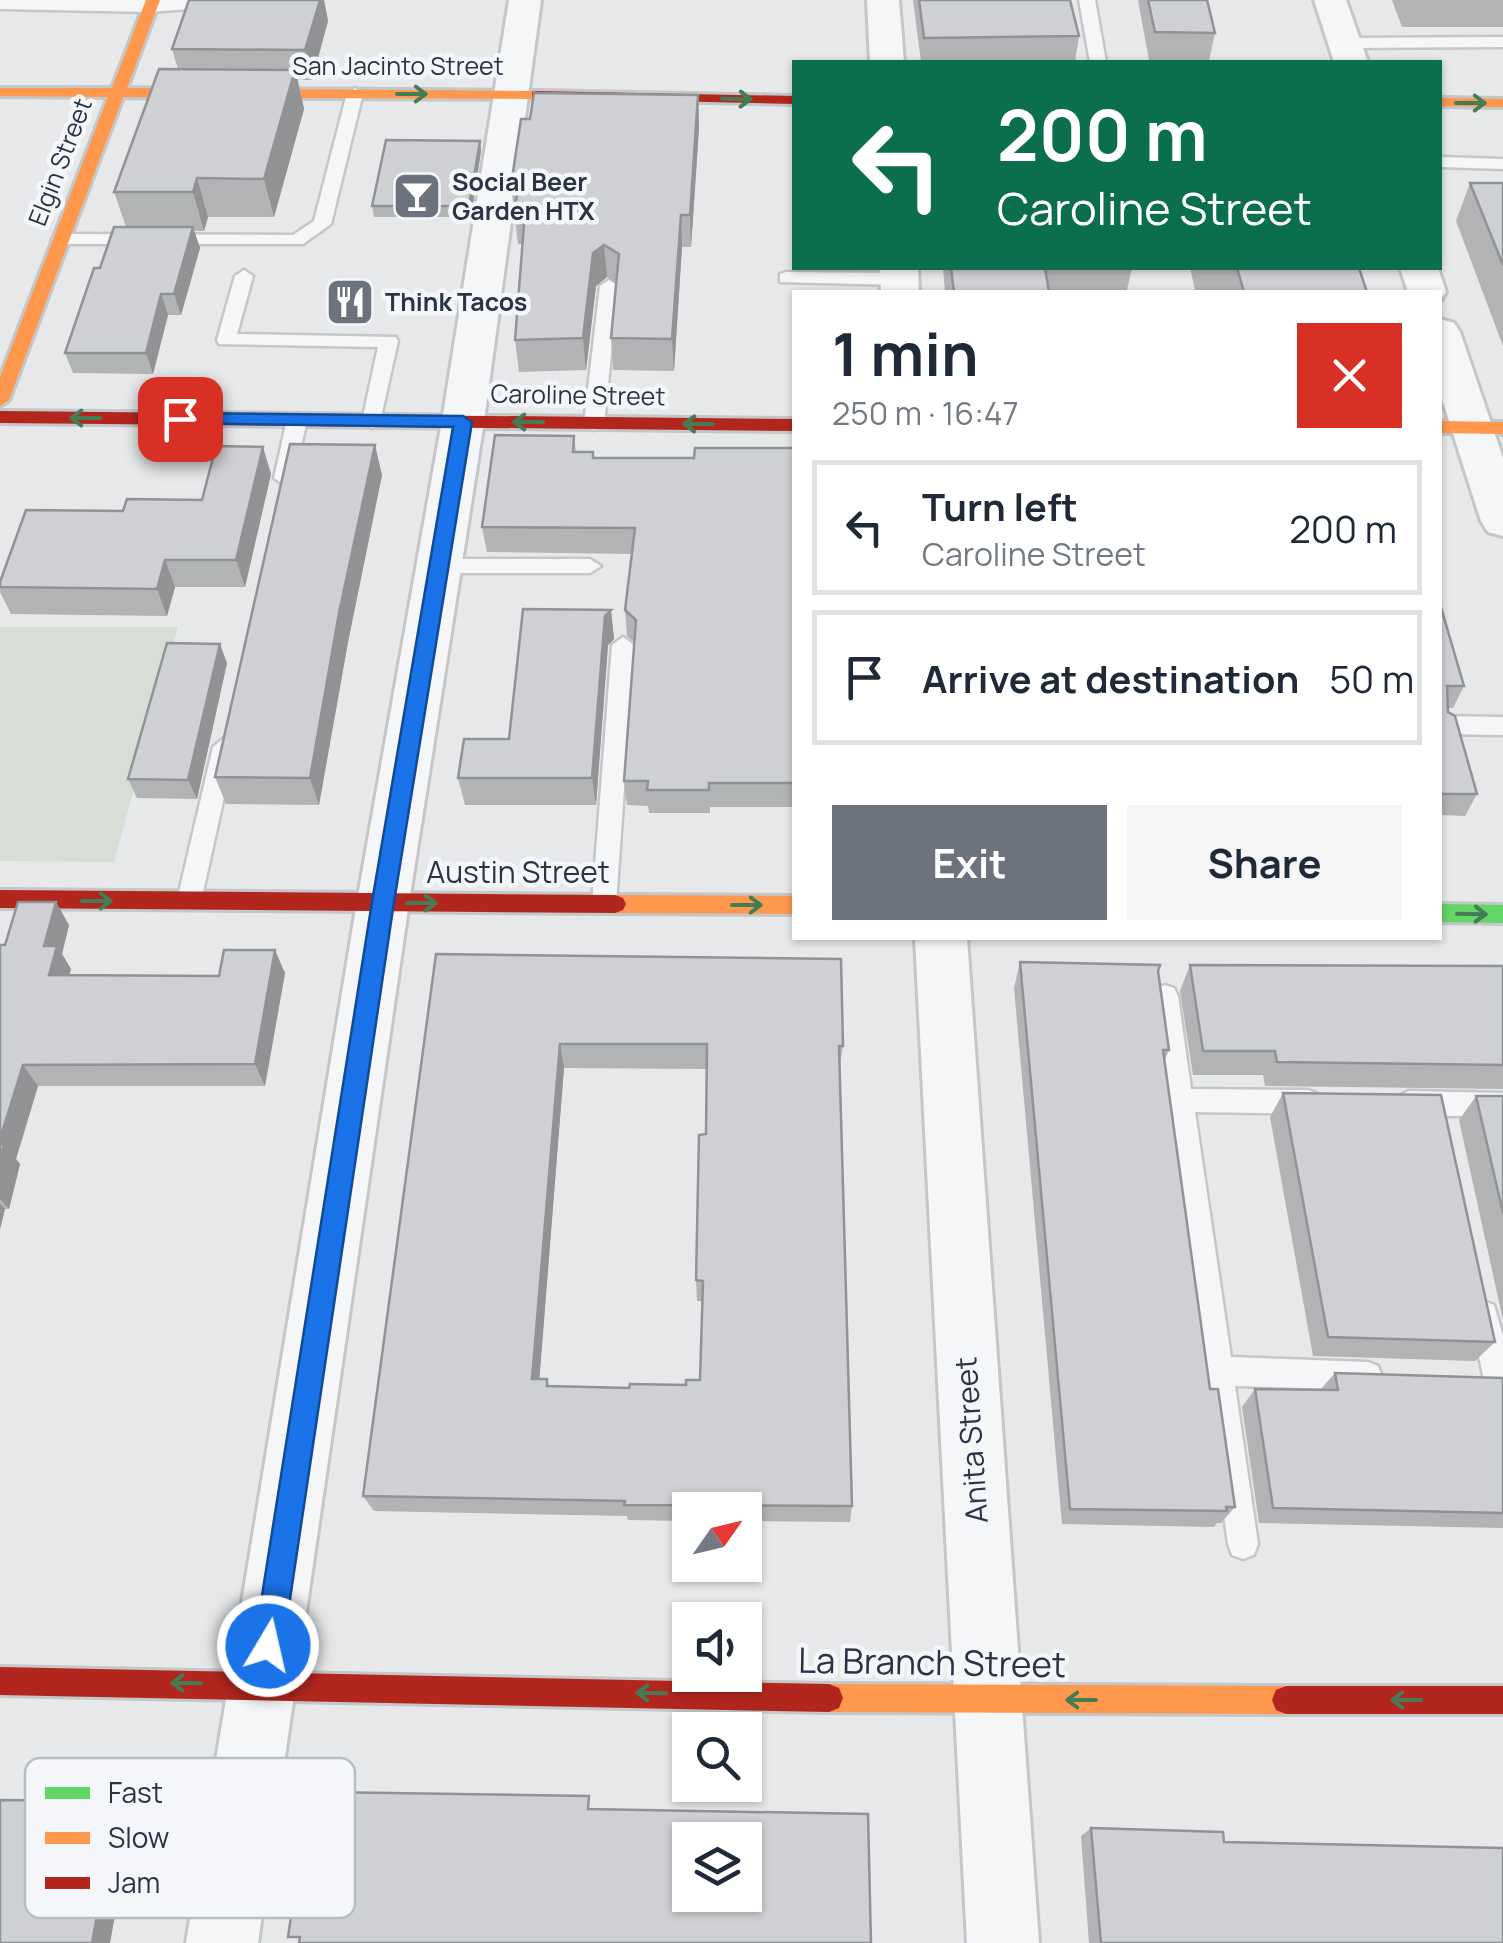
<!DOCTYPE html>
<meta charset="utf-8">
<style>
:root{--surface:#fff;--page:#f6f6f7;--text:#1f2937;--muted:#747a83;--line:#e0e1e3;--accent:#6c737f}
body{margin:0;font-family:Manrope,sans-serif;background:var(--page);color:var(--text);height:100vh;display:flex;flex-direction:column;font-size:38px;white-space:nowrap}
*{box-sizing:border-box;margin:0}
p{font-size:32px;color:var(--muted)}
.icon{flex:none;width:55px;height:55px;fill:none;stroke:currentColor;stroke-width:2;stroke-linecap:round;stroke-linejoin:round}
.map{position:relative;flex:1;overflow:hidden}
.panel{position:absolute;left:792px;top:290px;width:650px;height:650px;display:flex;flex-direction:column;background:var(--surface);border-radius:0px;box-shadow:0 2px 8px #0004}
.panel>*{flex:none}
.guide{position:absolute;left:792px;top:60px;width:650px;height:210px;border-radius:0px;box-shadow:0 2px 8px #0004;background:#0b6e4f;color:#fff;overflow:hidden}
.needle{width:65px;rotate:56deg}
.controls{position:absolute;left:672px;top:1492px;display:grid;gap:20px}
.controls a{display:grid;place-items:center;width:90px;height:90px;border-radius:0px;background:var(--surface);box-shadow:0 2px 8px #0004;font-size:50px}
.pin{position:absolute;display:grid;place-items:center;width:85px;height:85px;color:#fff;margin:-42px;border-radius:20px;box-shadow:0 5px 15px #0006}
.me{position:absolute;width:110px;margin:-55px;rotate:9deg;stroke-linejoin:round;filter:drop-shadow(0 0 8px #0008)}
.turn{display:flex;align-items:center;gap:35px;height:210px;padding:0 40px;font-size:45px}
.turn .icon{width:130px;height:130px;stroke-width:2.5}
.turn b{display:block;font-size:70px;line-height:85px}
.round{display:grid;place-items:center;flex:none;width:105px;height:105px;border-radius:0px;background:var(--page)}
.overview{display:flex;align-items:center;justify-content:space-between;height:170px;padding:0 40px}
h1{font-size:60px;font-weight:700;line-height:75px}
.button{display:flex;gap:20px;margin-top:auto;padding:20px 40px}
.button a{flex:1;height:115px;border-radius:0px;background:var(--accent);color:#fff;font-size:40px;font-weight:700;line-height:115px;text-align:center}
.button a+a{background:var(--page);color:var(--text)}
ul{padding:0;list-style:none}
li{display:flex;align-items:center;gap:30px;height:135px;margin:0 20px 15px;padding:0 20px;border:5px solid var(--line);border-radius:0px}
li div{flex:1}
li b{display:block;font-size:38px}
li em{font-style:normal}
.map>svg:first-child{display:block}
</style>
<div class="map">
<svg width="1503" height="1943" viewBox="0 0 1503 1943">
<rect width="100%" height="100%" fill="#e6e8ea"/>
<!-- green -->
<polygon fill="#d6ded6" points="0,627 178,627 114,862 0,861"/>
<g fill="none" stroke-linecap="round" stroke-linejoin="round">
<!-- lane casing -->
<g stroke="#c4c6c8" stroke-width="5">
<g id="lane">
<polygon points="0,0 248,0 240,5 150,12 0,9"/>
<polygon points="1079,0 1095,0 1106,62 1090,62"/>
<polygon points="1503,37 1503,47 1345,48 1337,43 1345,38"/>
<polygon points="355,88 363,93 331,224 303,244 61,244 52,239 61,234 293,235 314,221 347,93"/>
<polygon points="1440,157 1503,159 1503,169 1440,167"/>
<polygon points="244,270 253,276 237,334 396,337 398,341 379,426 372,428 362,421 378,347 219,344 217,340 235,276"/>
<polygon points="786,272 899,273 908,279 899,285 780,282 780,274"/>
<polygon points="609,280 618,286 604,423 594,430 584,423 600,286"/>
<polygon points="297,413 307,420 294,478 284,485 274,478 287,420"/>
<polygon points="439,559 590,559 601,566 590,573 439,573 428,566"/>
<polygon points="623,637 634,645 616,904 613,911 595,911 592,904 612,645"/>
<polygon points="1440,716 1503,717 1503,735 1440,734"/>
<polygon points="224,738 235,747 201,901 198,908 180,908 177,901 213,747"/>
<polygon points="1165,985 1174,988 1178,996 1191,1089 1309,1090 1318,1094 1322,1102 1318,1110 1309,1114 1195,1112 1231,1357 1368,1362 1378,1366 1382,1376 1378,1386 1368,1390 1235,1386 1258,1544 1254,1555 1243,1559 1232,1555 1228,1544 1152,996 1156,988"/>
<polygon points="1409,1091 1503,1093 1503,1117 1409,1115 1400,1111 1396,1103 1400,1095"/>
<polygon points="1484,1301 1494,1305 1503,1336 1503,1392 1498,1394 1488,1390 1484,1380 1470,1314 1474,1305"/>
</g>
</g>
<!-- street casing -->
<g stroke="#c4c6c8" stroke-width="6">
<g id="street">
<polygon points="509,0 541,0 484,421 409,902 258,1943 186,1943 357,902 442,421"/>
<polygon points="867,0 899,0 904,62 870,62"/>
<polygon points="1314,0 1346,0 1368,62 1334,62"/>
<polygon points="880,268 918,268 919,292 881,292"/>
<polygon points="1400,268 1438,268 1446,292 1440,301 1440,292 1408,292"/>
<polygon points="1440,319 1454,323 1460,332 1503,458 1503,536 1488,532 1481,521 1440,393"/>
<polygon points="915,938 967,938 1039,1943 967,1943"/>
</g>
</g>
<!-- fast casing -->
<g stroke="#c4c6c8" stroke-width="6">
<polygon id="fast" points="1440,904 1503,905 1503,923 1440,922"/>
</g>
<!-- slow casing -->
<g stroke="#c4c6c8" stroke-width="6">
<g id="slow">
<polygon points="146,0 160,0 127,88 537,91 544,95 537,99 123,97 9,400 0,406 0,377 108,97 0,96 0,88 112,88"/>
<polygon points="1440,98 1503,99 1503,107 1440,106"/>
<polygon points="1440,421 1503,422 1503,434 1440,433"/>
<polygon points="615,895 795,896 795,914 615,913 607,910 604,904 607,898"/>
<polygon points="829,1684 1286,1686 1296,1690 1300,1700 1296,1710 1286,1714 829,1712 819,1708 815,1698 819,1688"/>
</g>
</g>
<!-- jam casing -->
<g stroke="#c4c6c8" stroke-width="6">
<g id="jam">
<polygon points="537,91 795,96 795,104 532,98 532,92"/>
<polygon points="0,411 795,419 795,431 0,423"/>
<polygon points="0,890 615,895 623,898 626,904 623,910 615,913 0,908"/>
<polygon points="0,1667 829,1684 839,1688 843,1698 839,1708 829,1712 0,1695"/>
<polygon points="1286,1686 1503,1686 1503,1714 1286,1714 1276,1710 1272,1700 1276,1690"/>
</g>
</g>
<!-- lane -->
<use href="#lane" fill="#f5f6f7" fill-rule="evenodd"/>
<!-- street -->
<use href="#street" fill="#f5f6f7" fill-rule="evenodd"/>
<!-- fast -->
<use href="#fast" fill="#63d668" fill-rule="evenodd"/>
<!-- slow -->
<use href="#slow" fill="#ff974d" fill-rule="evenodd"/>
<!-- jam -->
<use href="#jam" fill="#b3261e" fill-rule="evenodd"/>
</g>
<!-- wall -->
<g fill="#b1b3b5" fill-rule="evenodd">
<polygon points="189,0 324,0 328,21 312,80 298,80 304,109 274,217 208,217 204,231 194,231 200,248 181,315 168,315 153,374 73,373 65,353 100,268 126,227 114,192 178,69 172,49"/>
<polygon points="913,0 1070,0 1079,36 1075,62 921,62"/>
<polygon points="1138,0 1207,0 1215,33 1209,61 1149,60"/>
<polygon points="1392,0 1503,0 1503,27 1402,27"/>
<polygon points="698,95 699,128 691,247 682,247 674,371 613,370 611,338 616,283 607,277 596,286 586,370 519,372 515,340 522,244 518,244 511,185 530,119"/>
<polygon points="481,151 471,217 374,217 372,206"/>
<polygon points="1470,183 1503,183 1503,346 1456,221"/>
<polygon points="943,268 1132,268 1127,290 1049,291 1049,292 945,292"/>
<polygon points="1190,268 1359,268 1367,292 1223,292 1223,290 1195,290"/>
<polygon points="574,436 576,452 594,458 694,458 795,448 795,807 710,807 710,813 649,813 648,806 627,805 624,781 634,642 627,636 625,610 632,554 487,552 482,527"/>
<polygon points="271,474 245,587 175,587 167,616 11,614 0,592 0,582 123,511 202,500"/>
<polygon points="382,475 348,642 319,805 226,804 215,777"/>
<polygon points="1440,604 1464,686 1453,708 1447,708 1448,712 1477,794 1465,816 1440,815"/>
<polygon points="611,610 614,639 608,645 596,805 465,805 458,778 509,739"/>
<polygon points="227,663 197,799 137,798 128,779"/>
<polygon points="69,925 62,954 71,969 69,975 219,976 285,973 265,1086 38,1086 16,1159 20,1164 9,1209 5,1209 0,1229 0,945 5,945"/>
<path d="M436,954L843,1046L839,1070L852,1506L850,1522L745,1521V1510H690V1521L628,1520L627,1516L374,1511L363,1496ZM564,1068L707,1069L706,1134L696,1280L697,1301H702L700,1380L686,1385L629,1388L549,1386L547,1379H539Z"/>
<polygon points="1020,962 1158,971 1169,1050 1164,1062 1210,1389 1235,1507 1221,1523 1217,1523 1214,1527 1062,1524 1014,988"/>
<polygon points="1190,965 1503,966 1503,1089 1265,1086 1263,1075 1193,1075 1180,991"/>
<polygon points="1283,1093 1495,1342 1475,1361 1313,1356 1270,1117"/>
<polygon points="1476,1096 1503,1096 1503,1320 1459,1120"/>
<polygon points="1335,1373 1503,1378 1503,1528 1259,1523 1242,1407 1255,1389 1320,1390"/>
<polygon points="1091,1828 1224,1842 1503,1943 1089,1943 1081,1836"/>
</g>
<!-- shaded-wall -->
<g fill="#909294">
<polygon points="320,0 324,0 328,21 312,80 305,50"/>
<polygon points="295,70 304,109 274,217 264,179"/>
<polygon points="698,95 699,128 691,247 690,215"/>
<polygon points="480,141 481,151 471,217 469,206"/>
<polygon points="197,178 208,217 204,231 193,192"/>
<polygon points="681,215 682,247 674,371 672,339"/>
<polygon points="193,227 200,248 181,315 174,294"/>
<polygon points="604,245 607,277 596,286 586,370 583,338 593,253"/>
<polygon points="161,294 168,315 153,374 146,353"/>
<polygon points="375,445 382,475 348,642 319,805 310,778 339,613"/>
<polygon points="263,447 271,474 245,587 236,560"/>
<polygon points="165,560 175,587 167,616 157,589"/>
<polygon points="611,610 614,639 608,645 596,805 592,778 605,616"/>
<polygon points="220,644 227,663 197,799 188,780"/>
<polygon points="56,902 69,925 62,954 71,969 63,998 49,975 44,946"/>
<polygon points="275,950 285,973 265,1086 255,1064"/>
<polygon points="560,1044 564,1068 538,1397 532,1379"/>
<polygon points="23,1065 38,1086 16,1159 20,1164 9,1209 0,1199 0,1139"/>
<polygon points="0,1203 5,1209 0,1229"/>
<polygon points="118,1801 135,1808 110,1943 92,1943"/>
</g>
<!-- building -->
<g fill="#ced0d3" stroke="#909294" stroke-width="2.5" fill-rule="evenodd">
<polygon points="189,0 320,0 305,50 172,49"/>
<polygon points="919,0 1070,0 1079,36 924,38"/>
<polygon points="1148,0 1207,0 1215,33 1155,32"/>
<polygon points="159,69 295,70 264,179 197,178 193,192 114,192"/>
<polygon points="534,93 698,95 690,215 681,215 672,339 611,338 619,254 604,245 593,253 583,338 515,340 525,212 514,212 519,185 511,185 521,119 530,119"/>
<polygon points="386,140 480,141 469,206 372,206"/>
<polygon points="1470,183 1503,183 1503,265"/>
<polygon points="114,227 193,227 174,294 161,294 146,353 65,353 94,268 100,268"/>
<polygon points="951,268 1045,268 1049,292 954,292"/>
<polygon points="1237,268 1359,268 1367,292 1244,292"/>
<polygon points="495,435 574,436 573,452 593,452 593,458 694,458 695,448 795,448 795,783 709,783 709,790 647,790 648,781 624,781 636,620 625,610 635,528 482,527"/>
<polygon points="290,444 375,445 339,613 310,778 215,777"/>
<polygon points="216,446 263,447 236,560 165,560 157,589 0,587 0,582 26,510 123,511 127,499 202,500"/>
<polygon points="1440,604 1464,686 1447,686 1448,712 1455,716 1477,794 1440,794"/>
<polygon points="523,609 611,610 605,616 592,778 458,778 464,739 509,739"/>
<polygon points="167,643 220,644 188,780 128,779"/>
<polygon points="18,902 56,902 44,946 57,946 49,975 219,976 224,950 275,950 255,1064 23,1065 0,1139 0,945 5,945"/>
<path d="M436,954L841,959L843,1046H839L852,1506L624,1505L625,1501L363,1496ZM560,1044H707L706,1134L699,1135L696,1280L703,1281L700,1380H686V1385L630,1384L629,1388L547,1386V1379H532Z"/>
<polygon points="1020,962 1160,965 1158,971 1169,1050 1163,1050 1210,1389 1218,1389 1235,1507 1226,1507 1227,1511 1070,1509"/>
<polygon points="1190,965 1503,966 1503,1065 1277,1062 1275,1051 1203,1051"/>
<polygon points="1283,1093 1441,1095 1495,1342 1328,1337"/>
<polygon points="1476,1096 1503,1096 1503,1213"/>
<polygon points="0,1144 4,1144 0,1160"/>
<polygon points="1335,1373 1503,1378 1503,1513 1273,1508 1255,1389 1338,1390"/>
<path d="M321,1792L589,1796L588,1809L868,1814L871,1943H299L300,1937H288L298,1869H310ZM690,1840H745V1895H690Z"/>
<polygon points="0,1800 118,1801 92,1943 0,1943"/>
<polygon points="1091,1828 1223,1832 1224,1842 1503,1848 1503,1943 1101,1943"/>
</g>
<!-- one-way arrows -->
<defs><path id="oneway-shaft" d="M-6 0H5M1.5-3L5.5 0L1.5 3" fill="none" stroke-width="1.6" stroke-linecap="round" stroke-linejoin="round" transform="scale(2.5)"/></defs>
<g stroke="#447d55">
<use href="#oneway-shaft" transform="translate(412 94)"/>
<use href="#oneway-shaft" transform="translate(737 99) rotate(1)"/>
<use href="#oneway-shaft" transform="translate(1471 103)"/>
<use href="#oneway-shaft" transform="translate(85 418) rotate(-180)"/>
<use href="#oneway-shaft" transform="translate(528 422) rotate(-180)"/>
<use href="#oneway-shaft" transform="translate(698 424) rotate(-179)"/>
<use href="#oneway-shaft" transform="translate(97 901)"/>
<use href="#oneway-shaft" transform="translate(422 903)"/>
<use href="#oneway-shaft" transform="translate(747 905)"/>
<use href="#oneway-shaft" transform="translate(1472 914) rotate(1)"/>
<use href="#oneway-shaft" transform="translate(186 1683) rotate(-179)"/>
<use href="#oneway-shaft" transform="translate(651 1693) rotate(-179)"/>
<use href="#oneway-shaft" transform="translate(1081 1700) rotate(180)"/>
<use href="#oneway-shaft" transform="translate(1406 1700) rotate(180)"/>
</g>
<!-- route -->
<polygon fill="#1a73e8" stroke="#114b97" stroke-width="2.5" points="180,413 463,416 472,422 394,902 283,1646 279,1656 268,1660 258,1656 254,1646 372,902 453,427 174,423 174,415"/>
<!-- icons -->
<defs>
<g id="bar-square" transform="scale(2.5)"><rect x="-9" y="-9" width="18" height="18" rx="4" fill="#6c737f" stroke="#f4f6f9"/><path d="M-6-5H6L.8 .8V4.5H3.5V6h-7V4.5H-.8V.8Z" fill="#fff"/></g>
<g id="restaurant-square" transform="scale(2.5)"><rect x="-9" y="-9" width="18" height="18" rx="4" fill="#6c737f" stroke="#f4f6f9"/><path d="M-5-6h1v4h1v-4h1v4h1v-4h1v5L-1.5 .5V6h-2V.5L-5-1ZM5-6V6H3V1.5H1.5Q1.5-4 5-6Z" fill="#fff"/></g>
</defs>
<g fill-rule="evenodd">
<use href="#bar-square" x="417" y="196"/>
<use href="#restaurant-square" x="350" y="302"/>
</g>
<g text-anchor="middle" stroke-width="9" stroke-linejoin="round" paint-order="stroke">
<!-- far-street labels -->
<g font-size="25" fill="#2b3445" stroke="#f4f6f9">
<text x="398" y="75">San Jacinto Street</text>
<text transform="translate(60 162) rotate(-69)" y="9">Elgin Street</text>
<text transform="translate(578 395) rotate(1)" y="9">Caroline Street</text>
</g>
<!-- far-poi labels -->
<g font-size="25" font-weight="bold" fill="#2b3445" stroke="#f4f6f9" text-anchor="start">
<text x="452" y="191">Social Beer<tspan x="452" dy="29">Garden HTX</tspan></text>
<text x="385" y="311">Think Tacos</text>
</g>
<!-- street labels -->
<g font-size="30" fill="#2b3445" stroke="#f4f6f9">
<text x="518" y="883">Austin Street</text>
<text transform="translate(972 1440) rotate(-94)" y="10">Anita Street</text>
</g>
<!-- near-street labels -->
<g font-size="35" fill="#2b3445" stroke="#f4f6f9">
<text transform="translate(932 1663) rotate(1)" y="12">La Branch Street</text>
</g>
</g>
<!-- legend -->
<rect x="25" y="1758" width="330" height="160" rx="15" fill="#f4f6f9" stroke="#b8bcc3" stroke-width="2.5"/>
<rect x="45" y="1787" width="45" height="12" fill="#63d668"/>
<rect x="45" y="1832" width="45" height="12" fill="#ff974d"/>
<rect x="45" y="1877" width="45" height="12" fill="#b3261e"/>
<g font-size="28" fill="#2b3445">
<text x="108" y="1803">Fast</text>
<text x="108" y="1848">Slow</text>
<text x="108" y="1893">Jam</text>
</g>
</svg>
<div class="controls">
<a><svg class="needle" viewBox="-14 -14 28 28"><path d="M0-13l5 13h-10z" fill="#e53935"/><path d="M0 13l5-13h-10z" fill="#747a83"/></svg></a>
<a><svg class="icon" aria-label="sound" viewBox="0 0 24 24"><path d="M4 9h4l5-4v14l-5-4H4zM17 9q2 3 0 6"/></svg></a>
<a><svg class="icon" aria-label="search" viewBox="0 0 24 24"><circle cx="10" cy="10" r="6"/><path d="M15 15l6 6"/></svg></a>
<a><svg class="icon" aria-label="layers" viewBox="0 0 24 24"><path d="M12 4l9 5-9 5-9-5zM3 14l9 5 9-5"/></svg></a>
</div>
<div class="pin" style="left:180px;top:419px;background:#d93025"><svg class="icon" aria-label="arrive" viewBox="0 0 24 24"><path d="M6 21V4h12l-3 4 3 4H6"/></svg></div>
<svg class="me" style="left:268px;top:1646px" viewBox="-20 -20 40 40"><circle r="17" fill="#1a73e8" stroke="#fff" stroke-width="3"/><path d="M0-11L8 9 0 5-8 9z" fill="#fff"/></svg>
<div class="guide">
<div class="turn"><svg class="icon" aria-label="left" viewBox="0 0 24 24"><path d="M17 20v-9H6M10 6l-5 5 5 5"/></svg><div><b>200 m</b>Caroline Street</div></div>
</div>
<section class="panel">
<div class="overview"><div><h1>1 min</h1><p>250 m · 16:47</p></div><a class="round" style="background:#d93025;color:#fff"><svg class="icon" aria-label="close" viewBox="0 0 24 24"><path d="M6 6l12 12M18 6L6 18"/></svg></a></div>
<ul>
<li><svg class="icon" aria-label="left" viewBox="0 0 24 24"><path d="M17 20v-9H6M10 6l-5 5 5 5"/></svg><div><b>Turn left</b><p>Caroline Street</p></div><em>200 m</em></li>
<li><svg class="icon" aria-label="arrive" viewBox="0 0 24 24"><path d="M6 21V4h12l-3 4 3 4H6"/></svg><div><b>Arrive at destination</b></div><em>50 m</em></li>
</ul>
<div class="button"><a>Exit</a><a>Share</a></div>
</section>
</div>
